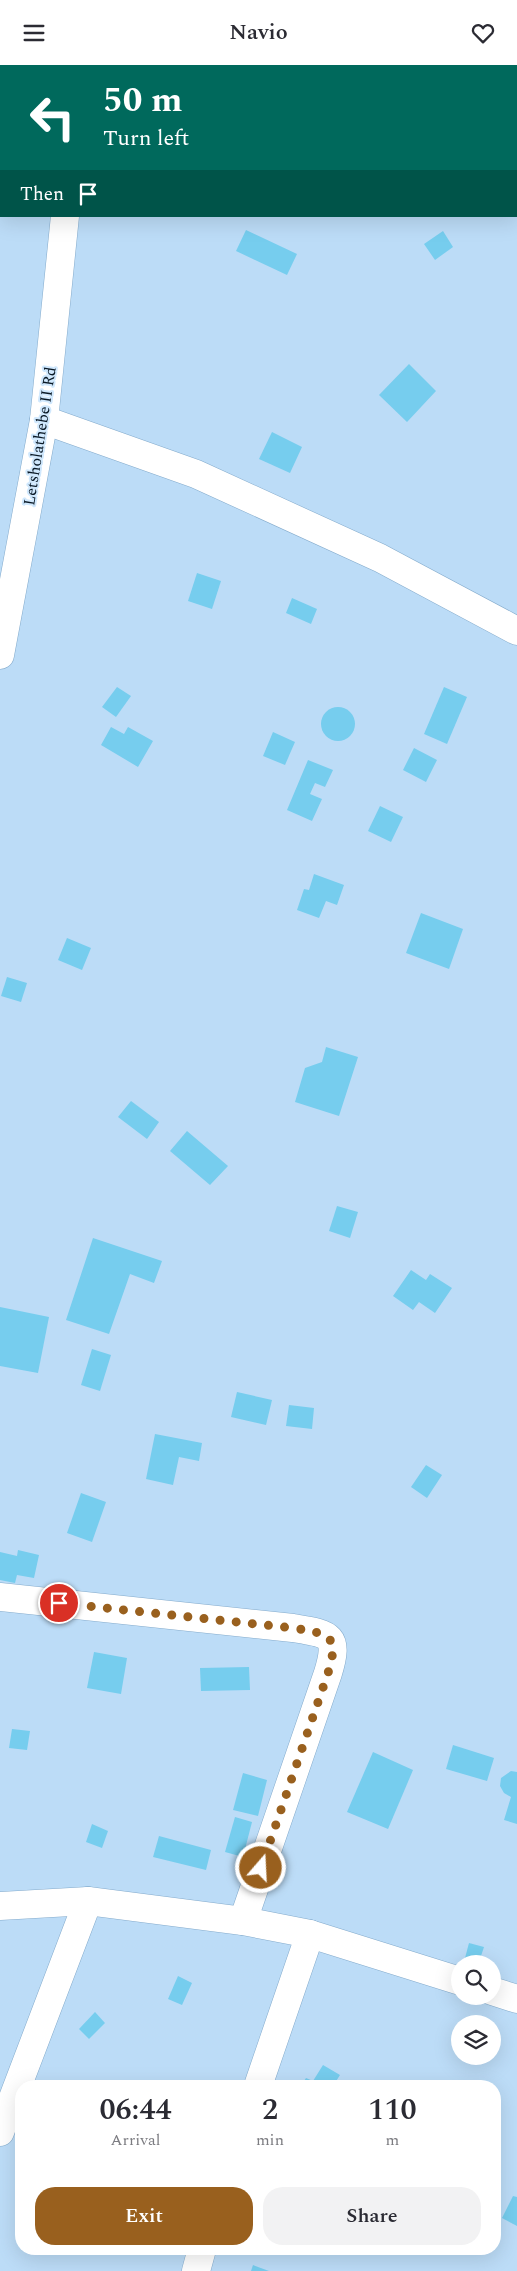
<!DOCTYPE html>
<style>
:root{--surface:#fff;--page:#f2f2f3;--text:#2b2b33;--muted:#7c7c81;--accent:#99601e}
body{margin:0;font-family:Spectral,serif;background:var(--page);color:var(--text);height:100vh;display:flex;flex-direction:column;font-size:19px;white-space:nowrap}
*{box-sizing:border-box;margin:0}
p{font-size:16px;color:var(--muted)}
.icon{flex:none;width:28px;height:28px;fill:none;stroke:currentColor;stroke-width:2;stroke-linecap:round;stroke-linejoin:round}
.map{position:relative;flex:1;overflow:hidden}
.sheet{position:absolute;left:15px;top:2015px;width:486px;height:175px;display:flex;flex-direction:column;background:var(--surface);border-radius:20px;box-shadow:0 5px 20px #0002}
.sheet>*{flex:none}
.banner{position:absolute;left:0px;top:0px;width:518px;height:152px;box-shadow:0 5px 20px #0002;background:#00695c;color:#fff;overflow:hidden}
.controls{position:absolute;left:451px;top:1890px;display:grid;gap:10px}
.controls a{display:grid;place-items:center;width:50px;height:50px;border-radius:50%;background:var(--surface);box-shadow:0 5px 20px #0002;font-size:25px}
.pin{position:absolute;display:grid;place-items:center;width:42px;height:42px;color:#fff;margin:-21px;border:2px solid #fff;border-radius:50%;box-shadow:0 1px 5px #0007}
.me{position:absolute;width:55px;margin:-28px;rotate:19deg;stroke-linejoin:round;filter:drop-shadow(0 0 4px #0008)}
.turn{display:flex;align-items:center;gap:18px;height:105px;padding:0 20px;font-size:22px}
.turn .icon{width:65px;height:65px;stroke-width:2.5}
.turn b{display:block;font-size:35px;line-height:42px}
.then{display:flex;align-items:center;height:48px;padding:0 20px;background:#0003;gap:10px;font-size:19px}
.eta{display:flex;justify-content:space-evenly;align-items:center;height:85px;text-align:center}
.eta b{font-size:30px;font-weight:600;line-height:35px}
.cta{display:flex;gap:10px;margin-top:auto;padding:10px 20px}
.cta a{flex:1;height:58px;border-radius:20px;background:var(--accent);color:#fff;font-size:20px;font-weight:600;line-height:58px;text-align:center}
.cta a+a{background:var(--page);color:var(--text)}
header{display:flex;justify-content:space-between;align-items:center;height:65px;padding:0 20px;background:var(--surface);font-size:22px;font-weight:600}
.map>svg:first-child{display:block}
</style>
<header><svg class="icon" aria-label="menu" viewBox="0 0 24 24"><path d="M4 6h16M4 12h16M4 18h16"/></svg>Navio<svg class="icon" aria-label="heart" viewBox="0 0 24 24"><path d="M12 20l-8-8c-3-5 5-10 8-4 3-6 11-1 8 4z"/></svg></header>
<div class="map">
<svg width="517" height="2206" viewBox="0 0 517 2206">
<rect width="100%" height="100%" fill="#bcdcf7"/>
<!-- building -->
<g fill="#76cdee">
<polygon points="246,165 297,189 287,210 236,186"/>
<polygon points="443,166 453,182 435,195 424,179"/>
<polygon points="409,299 436,326 407,357 379,330"/>
<polygon points="272,367 302,382 290,408 259,394"/>
<polygon points="197,508 221,516 212,544 188,536"/>
<polygon points="292,533 317,544 311,559 286,548"/>
<polygon points="117,622 131,631 116,652 102,642"/>
<polygon points="444,622 467,632 447,679 424,669"/>
<circle cx="338" cy="659" r="17"/>
<polygon points="111,662 124,669 128,662 153,676 138,702 101,680"/>
<polygon points="273,667 295,677 285,700 263,691"/>
<polygon points="414,683 437,695 426,717 403,705"/>
<polygon points="308,695 333,705 325,722 315,718 310,729 322,734 312,756 287,745"/>
<polygon points="380,741 403,752 391,777 368,766"/>
<polygon points="314,809 344,820 337,840 326,836 319,853 297,845 304,824 309,825"/>
<polygon points="421,848 463,864 449,904 406,888"/>
<polygon points="67,873 91,883 82,905 58,895"/>
<polygon points="7,912 27,918 21,937 1,931"/>
<polygon points="326,982 358,992 339,1051 295,1037 305,1003 322,997"/>
<polygon points="131,1036 159,1057 147,1074 118,1052"/>
<polygon points="187,1066 228,1101 210,1120 170,1086"/>
<polygon points="337,1141 358,1147 350,1173 329,1166"/>
<polygon points="93,1173 162,1196 154,1218 130,1209 109,1269 66,1255"/>
<polygon points="411,1205 426,1215 430,1209 452,1223 435,1248 419,1237 413,1245 393,1231"/>
<polygon points="0,1242 49,1252 38,1308 0,1301"/>
<polygon points="92,1284 111,1290 100,1326 81,1320"/>
<polygon points="237,1327 272,1335 266,1360 231,1352"/>
<polygon points="289,1340 314,1343 312,1364 286,1361"/>
<polygon points="155,1369 202,1378 199,1396 179,1392 173,1420 146,1414"/>
<polygon points="426,1400 442,1410 427,1433 411,1422"/>
<polygon points="81,1428 106,1437 92,1477 67,1468"/>
<polygon points="18,1485 39,1490 34,1513 17,1510 15,1518 0,1515 0,1487 17,1491"/>
<polygon points="94,1587 127,1593 121,1629 87,1623"/>
<polygon points="249,1602 250,1625 201,1626 200,1603"/>
<polygon points="12,1664 30,1666 27,1685 9,1683"/>
<polygon points="453,1680 494,1693 487,1716 446,1704"/>
<polygon points="373,1687 413,1705 388,1764 347,1747"/>
<polygon points="511,1706 517,1707 517,1759 504,1755 511,1732 504,1728 500,1721 501,1713"/>
<polygon points="243,1708 267,1715 258,1751 233,1745"/>
<polygon points="235,1752 252,1757 243,1792 225,1787"/>
<polygon points="92,1759 108,1766 102,1783 86,1777"/>
<polygon points="159,1771 211,1785 206,1805 153,1792"/>
<polygon points="469,1878 484,1882 479,1897 465,1893"/>
<polygon points="178,1911 192,1918 182,1940 168,1934"/>
<polygon points="95,1947 105,1958 89,1974 79,1964"/>
<polygon points="323,2000 340,2010 333,2021 301,2021 306,2013 313,2016"/>
<polygon points="513,2131 517,2132 517,2161 502,2153"/>
<polygon points="253,2200 269,2206 251,2206"/>
</g>
<g fill="none" stroke-linecap="round" stroke-linejoin="round">
<!-- minor casing -->
<g stroke="#84abcc" stroke-width="29">
<g id="minor">
<polyline points="77,1 77,0"/>
<polyline points="44,355 196,409 380,493 517,566"/>
<polyline points="0,590 44,355 65,151"/>
<path d="M0,1532L293,1563C329,1569 340,1569 328,1608L243,1856"/>
<polyline points="0,1841 88,1836 243,1856 310,1869 460,1916"/>
<polyline points="492,1926 517,1934"/>
<polyline points="258,2021 310,1869"/>
<polyline points="0,2067 88,1836"/>
<polyline points="196,2206 202,2184"/>
</g>
</g>
<!-- minor -->
<use href="#minor" stroke="#fff" stroke-width="28"/>
</g>
<g fill="none" stroke-linecap="round" stroke-linejoin="round">
<!-- route -->
<path stroke="#99601e" stroke-width="9" stroke-dasharray="0 16.2" d="M59,1538L293,1563C329,1569 340,1569 328,1608L261,1803"/>
</g>
<g text-anchor="middle" stroke-width="4" stroke-linejoin="round" paint-order="stroke">
<!-- street labels -->
<g font-size="16" fill="#0a1926" stroke="#d0e8fd">
<text transform="translate(39 371) rotate(-81)" y="6">Letsholathebe II Rd</text>
</g>
</g>
</svg>
<div class="controls">
<a><svg class="icon" aria-label="search" viewBox="0 0 24 24"><circle cx="10" cy="10" r="6"/><path d="M15 15l6 6"/></svg></a>
<a><svg class="icon" aria-label="layers" viewBox="0 0 24 24"><path d="M12 4l9 5-9 5-9-5zM3 14l9 5 9-5"/></svg></a>
</div>
<div class="pin" style="left:59px;top:1538px;background:#d93025"><svg class="icon" aria-label="arrive" viewBox="0 0 24 24"><path d="M6 21V4h12l-3 4 3 4H6"/></svg></div>
<svg class="me" style="left:261px;top:1803px" viewBox="-20 -20 40 40"><circle r="17" fill="#99601e" stroke="#fff" stroke-width="3"/><path d="M0-11L8 9 0 5-8 9z" fill="#fff"/></svg>
<div class="banner">
<div class="turn"><svg class="icon" aria-label="left" viewBox="0 0 24 24"><path d="M17 20v-9H6M10 6l-5 5 5 5"/></svg><div><b>50 m</b>Turn left</div></div>
<div class="then">Then<svg class="icon" aria-label="arrive" viewBox="0 0 24 24"><path d="M6 21V4h12l-3 4 3 4H6"/></svg></div>
</div>
<section class="sheet">
<div class="eta">
<div><b>06:44</b><p>Arrival</p></div>
<div><b>2</b><p>min</p></div>
<div><b>110</b><p>m</p></div>
</div>
<div class="cta"><a>Exit</a><a>Share</a></div>
</section>
</div>
